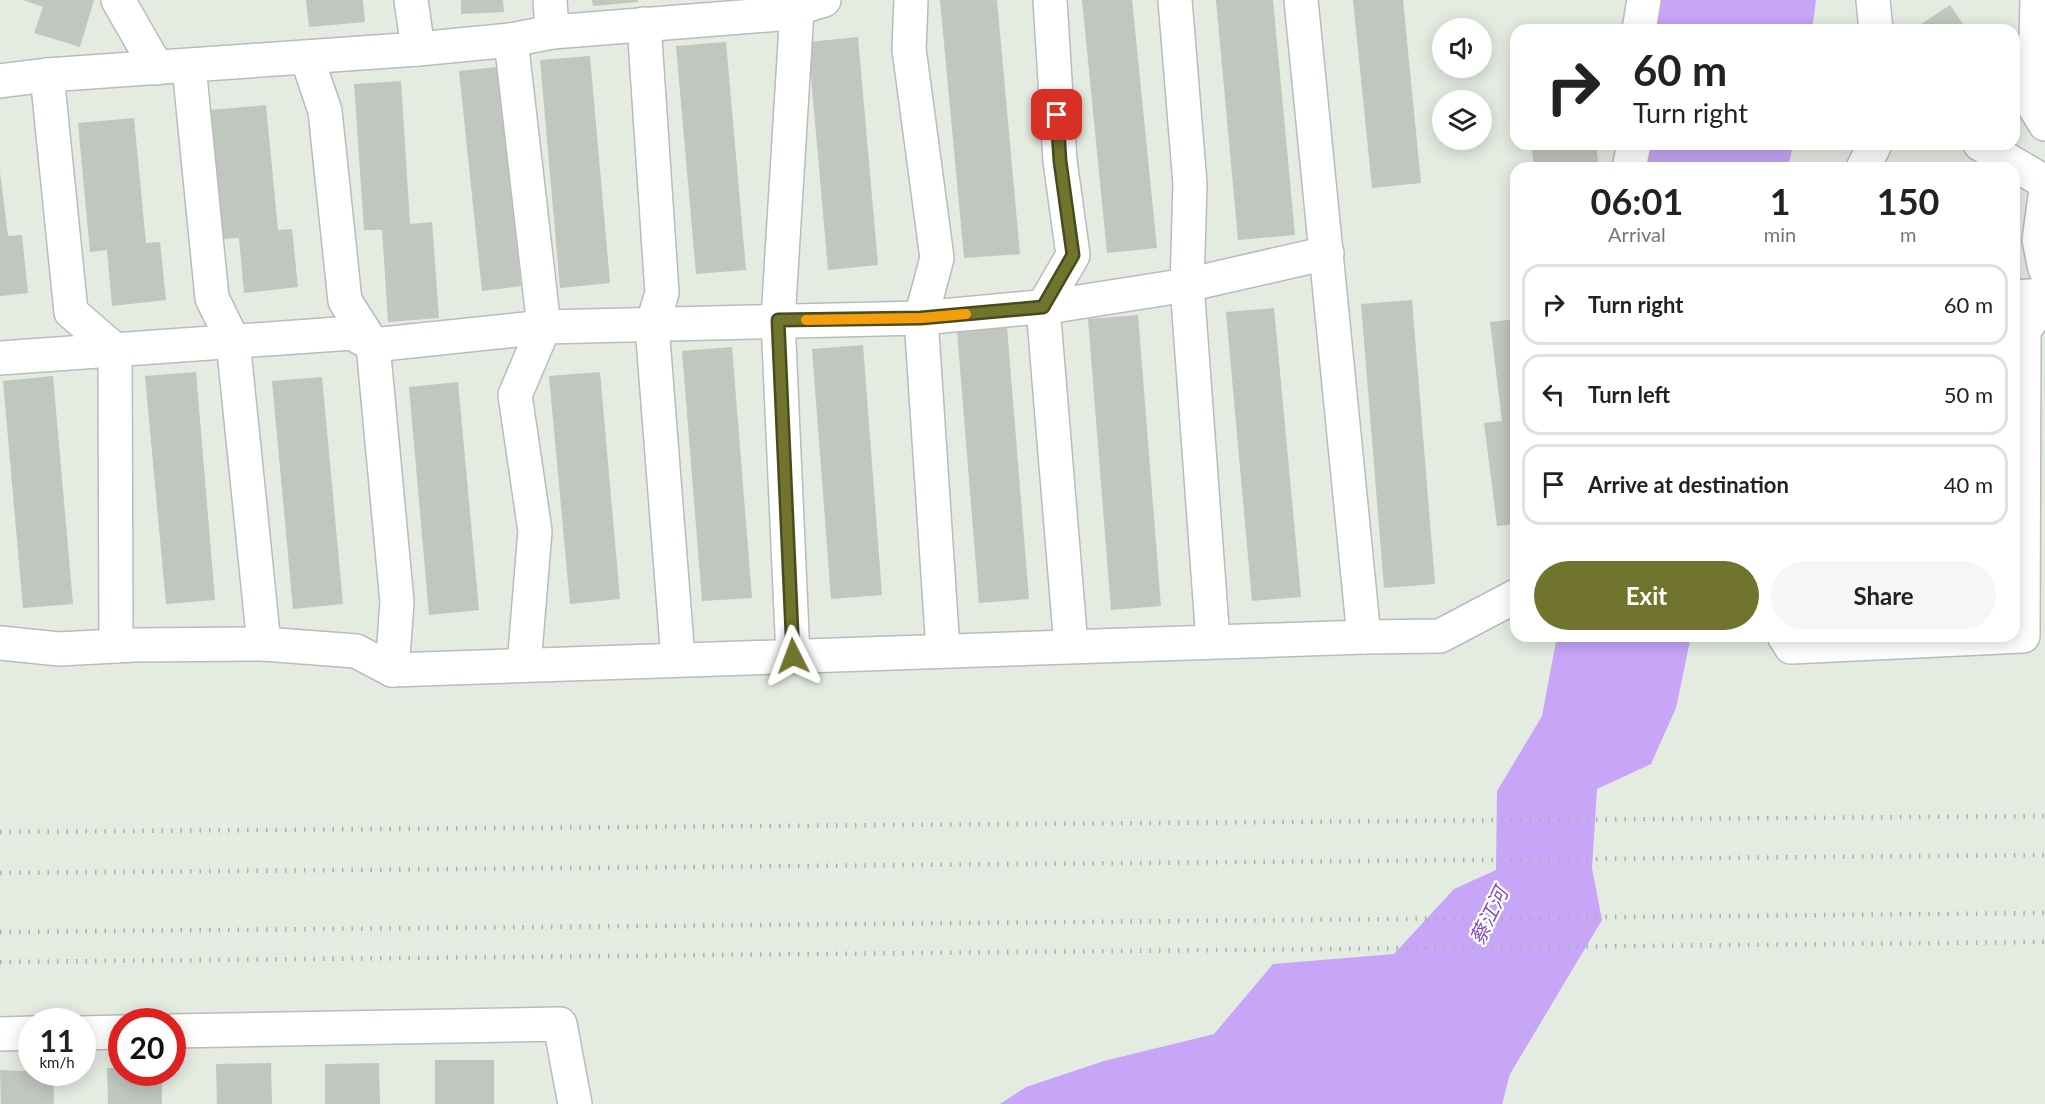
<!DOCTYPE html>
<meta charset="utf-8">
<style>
:root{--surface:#fff;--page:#f6f6f6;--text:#222;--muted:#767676;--line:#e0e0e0;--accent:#70742c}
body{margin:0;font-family:Lato,"Noto Sans SC",sans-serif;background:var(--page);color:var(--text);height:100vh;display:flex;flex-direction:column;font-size:22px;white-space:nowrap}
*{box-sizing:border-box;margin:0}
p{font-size:20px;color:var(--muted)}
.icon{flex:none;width:33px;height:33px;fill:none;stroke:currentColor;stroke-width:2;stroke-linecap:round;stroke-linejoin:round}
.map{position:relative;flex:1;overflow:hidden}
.panel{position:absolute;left:1510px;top:162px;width:510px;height:480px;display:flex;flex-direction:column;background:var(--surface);border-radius:18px;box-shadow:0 3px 15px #0003}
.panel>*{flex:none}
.top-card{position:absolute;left:1510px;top:24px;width:510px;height:126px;border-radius:18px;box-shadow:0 3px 15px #0003;background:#fff;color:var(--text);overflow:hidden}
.buttons{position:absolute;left:1432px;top:18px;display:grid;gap:12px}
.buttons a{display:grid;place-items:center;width:60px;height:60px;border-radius:50%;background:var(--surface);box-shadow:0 3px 15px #0003;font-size:30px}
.speed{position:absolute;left:18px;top:1008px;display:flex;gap:12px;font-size:30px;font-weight:700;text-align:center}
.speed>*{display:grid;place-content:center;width:78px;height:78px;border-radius:50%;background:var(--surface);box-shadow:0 3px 15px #0003;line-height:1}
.speed small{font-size:15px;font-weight:400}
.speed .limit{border:9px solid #d22;background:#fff;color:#111}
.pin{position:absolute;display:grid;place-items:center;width:51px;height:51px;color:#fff;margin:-26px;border-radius:12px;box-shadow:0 3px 9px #0006}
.me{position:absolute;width:66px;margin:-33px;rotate:357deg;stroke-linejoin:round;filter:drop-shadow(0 0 4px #0008)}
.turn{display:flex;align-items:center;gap:21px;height:126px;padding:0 24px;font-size:27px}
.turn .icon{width:78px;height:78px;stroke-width:2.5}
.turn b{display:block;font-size:42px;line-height:51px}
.eta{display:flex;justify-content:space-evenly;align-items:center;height:102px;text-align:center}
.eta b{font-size:36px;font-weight:700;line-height:42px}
.cta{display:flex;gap:12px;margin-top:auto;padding:12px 24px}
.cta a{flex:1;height:69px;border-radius:36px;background:var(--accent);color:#fff;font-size:24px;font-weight:700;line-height:69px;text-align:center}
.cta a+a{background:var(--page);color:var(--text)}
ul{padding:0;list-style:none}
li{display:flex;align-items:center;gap:18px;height:81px;margin:0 12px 9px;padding:0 12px;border:3px solid var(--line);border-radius:18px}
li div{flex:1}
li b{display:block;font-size:22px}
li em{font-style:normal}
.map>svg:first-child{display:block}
</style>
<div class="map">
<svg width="2045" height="1104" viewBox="0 0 2045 1104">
<rect width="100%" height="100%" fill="#e4ebe1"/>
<!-- water -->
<g fill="#c7a5f7">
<polygon points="1660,0 1816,0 1812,30 1657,30"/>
<polygon points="1648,144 1793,144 1788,168 1646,168"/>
<polygon points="1557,636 1691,636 1676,708 1651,764 1597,789 1592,868 1602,920 1510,1074 1502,1104 1000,1104 1026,1087 1104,1061 1214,1034 1273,964 1394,954 1454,889 1496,870 1497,791 1542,716"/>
</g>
<!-- building -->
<g fill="#c0c7be">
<polygon points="23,0 94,0 80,47 34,33 43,7"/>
<polygon points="306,0 363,0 365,22 309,27"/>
<polygon points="461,0 503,0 504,12 461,14"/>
<polygon points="592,0 638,0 638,2 593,6"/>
<polygon points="940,0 997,0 1020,254 964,258"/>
<polygon points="1082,0 1132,0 1157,248 1107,253"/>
<polygon points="1216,0 1273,0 1295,235 1238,240"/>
<polygon points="1353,0 1403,0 1421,183 1372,188"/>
<polygon points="1950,5 1967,30 1912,30"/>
<polygon points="858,37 878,265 828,270 808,42"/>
<polygon points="726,42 746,270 696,274 676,46"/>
<polygon points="590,56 610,283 560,288 540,60"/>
<polygon points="497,67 521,286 482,291 459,71"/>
<polygon points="401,81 410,224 432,222 439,318 388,322 382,230 364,230 354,84"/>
<polygon points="266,105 278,230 292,229 298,287 244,293 239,238 222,239 210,110"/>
<polygon points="134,118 146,243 160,242 166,300 112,306 107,250 90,252 78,123"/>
<polygon points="1531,144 1596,144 1599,168 1534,168"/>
<polygon points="0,172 8,236 22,235 28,293 0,296"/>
<polygon points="1412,300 1435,584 1384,588 1361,304"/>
<polygon points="1274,308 1301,597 1252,601 1226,312"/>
<polygon points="1138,315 1161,606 1111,610 1088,319"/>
<polygon points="1516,319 1516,524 1497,526 1484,423 1502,421 1490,322"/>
<polygon points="1007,327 1029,599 979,603 957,331"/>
<polygon points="863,345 882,595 831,599 812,349"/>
<polygon points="732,347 752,598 702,601 682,351"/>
<polygon points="196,372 215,600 166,604 145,376"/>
<polygon points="600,372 620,599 570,604 549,376"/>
<polygon points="53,376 73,604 23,608 3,381"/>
<polygon points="322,377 343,604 293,609 272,381"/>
<polygon points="458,382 479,610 429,615 409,387"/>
<rect x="435" y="1060" width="59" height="44"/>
<polygon points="271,1063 272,1104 217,1104 216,1064"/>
<polygon points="379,1063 380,1104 325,1104 325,1064"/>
<polygon points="122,1067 122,1072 162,1072 162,1104 108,1104 107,1068"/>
<polygon points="0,1070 53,1072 54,1104 1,1104"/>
</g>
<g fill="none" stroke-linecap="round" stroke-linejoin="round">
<!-- minor casing -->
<g stroke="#bdb9bf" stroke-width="36">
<g id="minor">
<polyline points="118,0 157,68"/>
<polyline points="411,0 418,49"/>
<polyline points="550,0 552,32"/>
<polyline points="911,0 909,49 937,258 921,318 943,650"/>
<polyline points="1050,0 1060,161 1073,255 1043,307 1071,646"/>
<polyline points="1175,0 1190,184 1187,285 1213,641"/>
<polyline points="1873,0 1876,30"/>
<polyline points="2037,0 2034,106 2045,124"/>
<polyline points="644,24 662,293 652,326 678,659"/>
<polyline points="1639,30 1644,0"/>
<polyline points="511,40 544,327 515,395 535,531 524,665"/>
<polyline points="307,58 325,111 345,301 373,345 397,602 392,670"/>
<polyline points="189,66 212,298 233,341 264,644"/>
<polyline points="47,75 71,312 115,350 116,646"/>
<polyline points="0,81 47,75 418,49 511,40 552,32 779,14 824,0"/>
<polyline points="1980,144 2045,182"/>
<polyline points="1629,168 1634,144"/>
<polyline points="1863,168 1875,144"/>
<polyline points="2045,197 2039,240 2045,269"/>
<polyline points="2014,297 2045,295"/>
<polyline points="0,358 352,333 373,345 544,327 921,318 1060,305 1187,285 1327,253"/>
<polyline points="1784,636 1791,647 2023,636 2024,330 2045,302"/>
<polyline points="1364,637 1440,636 1516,596"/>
<polyline points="0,643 59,649 134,645 264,644 356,651 392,670 1364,637 1301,0"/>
<polyline points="793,656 778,320 797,10"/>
<polyline points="172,1031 560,1024 575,1104"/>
<polyline points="82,1033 122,1032"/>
<polyline points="0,1034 32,1033"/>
</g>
</g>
<!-- minor -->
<use href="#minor" stroke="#fff" stroke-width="33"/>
<!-- rail -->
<g stroke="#afaeaf" stroke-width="4.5" stroke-dasharray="1.5 8" stroke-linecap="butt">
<polyline points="0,832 2045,816"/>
<polyline points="0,873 2045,855"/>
<polyline points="0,932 2045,913"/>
<polyline points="0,962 2045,942"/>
</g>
</g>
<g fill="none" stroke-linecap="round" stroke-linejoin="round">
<!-- route casing -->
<g stroke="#494b1d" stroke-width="15">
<polyline id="route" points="793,656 778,320 921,318 1043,307 1073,255 1060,161 1057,115"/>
</g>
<!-- route -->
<use href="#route" stroke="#70742c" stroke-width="10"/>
<!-- slow -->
<polyline stroke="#f59e0b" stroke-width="10" points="806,320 921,318 966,314"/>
</g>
<g text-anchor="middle" stroke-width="4.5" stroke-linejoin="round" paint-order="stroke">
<!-- water labels -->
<g font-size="20" font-style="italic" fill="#804bb8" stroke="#fff">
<text transform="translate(1489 916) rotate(-64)" y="7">蔡江河</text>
</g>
</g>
</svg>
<div class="buttons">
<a><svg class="icon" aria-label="sound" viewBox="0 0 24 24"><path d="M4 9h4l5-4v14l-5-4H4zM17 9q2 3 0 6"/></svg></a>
<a><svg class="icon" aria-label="layers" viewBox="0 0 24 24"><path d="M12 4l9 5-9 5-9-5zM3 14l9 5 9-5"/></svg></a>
</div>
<div class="speed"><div>11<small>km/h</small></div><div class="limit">20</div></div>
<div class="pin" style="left:1057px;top:115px;background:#d93025"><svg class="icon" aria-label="arrive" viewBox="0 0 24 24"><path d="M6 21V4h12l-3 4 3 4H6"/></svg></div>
<svg class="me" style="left:793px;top:656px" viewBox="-20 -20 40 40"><path d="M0-17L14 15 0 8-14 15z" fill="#70742c" stroke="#fff" stroke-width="4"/></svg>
<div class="top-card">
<div class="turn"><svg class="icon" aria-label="right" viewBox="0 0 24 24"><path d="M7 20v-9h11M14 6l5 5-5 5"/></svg><div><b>60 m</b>Turn right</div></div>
</div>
<section class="panel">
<div class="eta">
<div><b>06:01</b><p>Arrival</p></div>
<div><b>1</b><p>min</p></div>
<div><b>150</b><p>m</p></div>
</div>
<ul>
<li><svg class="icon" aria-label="right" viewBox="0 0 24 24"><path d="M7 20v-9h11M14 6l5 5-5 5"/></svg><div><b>Turn right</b></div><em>60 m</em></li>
<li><svg class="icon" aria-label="left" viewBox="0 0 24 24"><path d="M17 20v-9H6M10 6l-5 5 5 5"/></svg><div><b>Turn left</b></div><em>50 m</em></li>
<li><svg class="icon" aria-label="arrive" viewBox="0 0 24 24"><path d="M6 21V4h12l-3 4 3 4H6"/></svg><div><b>Arrive at destination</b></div><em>40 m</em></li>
</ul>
<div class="cta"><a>Exit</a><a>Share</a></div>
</section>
</div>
